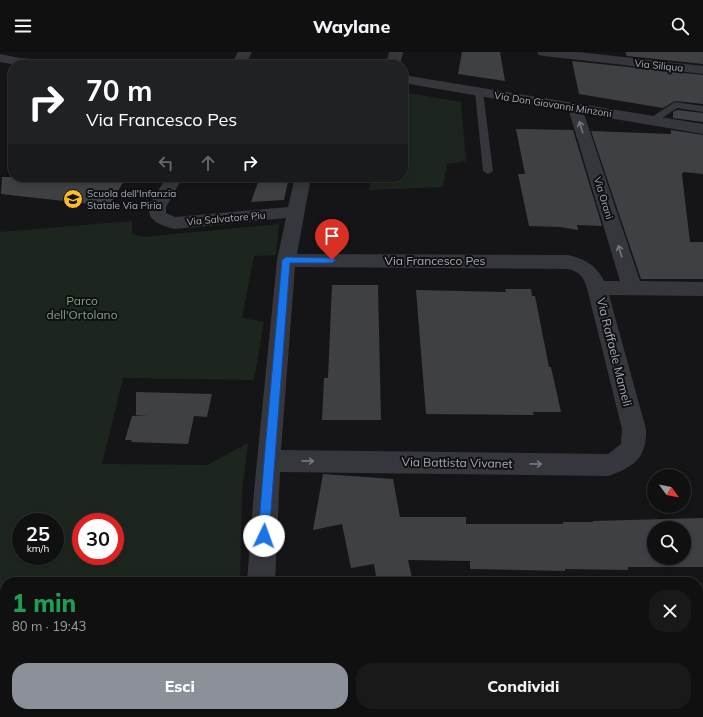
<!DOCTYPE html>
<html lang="it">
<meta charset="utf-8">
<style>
:root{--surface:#101011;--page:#19191a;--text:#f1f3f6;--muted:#9c9d9f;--line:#303031;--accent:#8c9099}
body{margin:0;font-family:Mulish,sans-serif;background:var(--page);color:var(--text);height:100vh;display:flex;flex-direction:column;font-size:15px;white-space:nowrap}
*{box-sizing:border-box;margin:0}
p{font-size:13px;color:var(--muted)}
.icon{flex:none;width:22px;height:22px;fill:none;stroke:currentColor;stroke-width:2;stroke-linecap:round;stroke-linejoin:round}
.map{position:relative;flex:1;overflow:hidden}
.sheet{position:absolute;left:0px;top:525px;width:703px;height:140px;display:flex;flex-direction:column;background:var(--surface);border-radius:16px 16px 0 0;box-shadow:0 2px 6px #0003,0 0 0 1px var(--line)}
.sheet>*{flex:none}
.top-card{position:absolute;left:8px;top:8px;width:400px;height:122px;border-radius:16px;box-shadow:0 2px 6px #0003,0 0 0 1px var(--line);background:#202124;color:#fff;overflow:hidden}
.needle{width:26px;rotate:123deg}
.buttons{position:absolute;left:647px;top:417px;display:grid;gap:8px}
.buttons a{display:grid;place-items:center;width:44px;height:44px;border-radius:50%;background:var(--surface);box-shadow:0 2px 6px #0003,0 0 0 1px var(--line);font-size:20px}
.speed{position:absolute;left:12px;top:461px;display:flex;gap:8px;font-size:20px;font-weight:700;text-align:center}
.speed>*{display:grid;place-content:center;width:52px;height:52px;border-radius:50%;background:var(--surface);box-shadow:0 2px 6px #0003,0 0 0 1px var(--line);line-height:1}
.speed small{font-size:10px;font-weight:400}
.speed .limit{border:6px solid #d22;background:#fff;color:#111}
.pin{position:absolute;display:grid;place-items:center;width:34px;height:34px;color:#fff;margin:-41px -17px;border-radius:50% 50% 50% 0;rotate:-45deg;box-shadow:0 0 4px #0007}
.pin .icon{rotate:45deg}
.me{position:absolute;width:44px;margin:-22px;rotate:3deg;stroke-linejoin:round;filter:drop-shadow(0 0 3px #0008)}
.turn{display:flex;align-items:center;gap:14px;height:84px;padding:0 12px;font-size:18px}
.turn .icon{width:52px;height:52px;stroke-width:2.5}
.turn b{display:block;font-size:28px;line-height:34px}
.lanes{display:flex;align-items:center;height:38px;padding:0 12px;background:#0003;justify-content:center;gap:20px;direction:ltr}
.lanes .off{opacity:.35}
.round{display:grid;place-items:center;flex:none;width:42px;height:42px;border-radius:16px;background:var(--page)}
.headline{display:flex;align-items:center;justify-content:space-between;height:68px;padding:0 12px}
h1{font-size:24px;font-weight:800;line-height:30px;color:#1e9e55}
.action{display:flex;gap:8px;margin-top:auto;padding:8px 12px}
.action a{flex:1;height:46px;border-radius:16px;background:var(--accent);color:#fff;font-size:16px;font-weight:800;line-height:46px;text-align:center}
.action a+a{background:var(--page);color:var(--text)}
header{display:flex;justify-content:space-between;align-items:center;height:52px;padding:0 12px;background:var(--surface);font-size:18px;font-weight:800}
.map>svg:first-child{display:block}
</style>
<header><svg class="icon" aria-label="menu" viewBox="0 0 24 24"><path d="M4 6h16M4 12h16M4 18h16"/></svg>Waylane<svg class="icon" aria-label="search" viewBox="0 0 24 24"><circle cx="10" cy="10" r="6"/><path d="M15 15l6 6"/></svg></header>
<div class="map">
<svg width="703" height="665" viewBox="0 0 703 665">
<rect width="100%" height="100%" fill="#151517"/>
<!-- green -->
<g fill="#1d261e" fill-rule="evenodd">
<polygon points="403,40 461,50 466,109 447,112 443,135 369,138 371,125 403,125"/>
<path d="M132,169V182L143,185L279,172L276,203L254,204L242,266L264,270L254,328L123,326L102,412L207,413L248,391L242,439L240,530H5V660H46V665H0V180ZM21,470H55V504H21ZM81,470H115V504H81Z"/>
</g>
<!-- building -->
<g fill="#3f4044" fill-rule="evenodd">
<polygon points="462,0 500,0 505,29 458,22"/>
<polygon points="625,0 703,0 703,12 627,4"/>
<polygon points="572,9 703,23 703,52 675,49 663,56 579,42"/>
<polygon points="677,58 703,61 703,70 673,66 673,60"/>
<polygon points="516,77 573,78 602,174 577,173 578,178 560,175 529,174 518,122 525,122"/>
<polygon points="671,78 703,83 703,122 683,120 682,123 690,190 703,190 703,227 641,227 591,79 671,82"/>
<polygon points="2,125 109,125 107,127 124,129 109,154 1,142"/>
<polygon points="260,125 289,125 284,148 251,150"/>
<polygon points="332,233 378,233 381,368 322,368 324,326 328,326"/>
<polygon points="505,237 531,237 532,244 535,244 549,315 551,315 561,360 533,360 534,363 426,362 416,238 506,240"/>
<polygon points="136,340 212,342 207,365 194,364 188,392 131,390 132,388 125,388 132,364 148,363 136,363"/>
<path d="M323,422L393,427L400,465H466V472H563V470H593V469L703,466V515H628V518L565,517V519L470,517V509L408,508L413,530H377L374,512L351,516L342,472L313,478ZM654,476H684V506H654Z"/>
</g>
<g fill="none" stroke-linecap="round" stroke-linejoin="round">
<!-- service -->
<g fill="#36373d" fill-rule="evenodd">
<polygon points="479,37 483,40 493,119 488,122 483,119 475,40"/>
<polygon points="675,50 703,54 703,60 677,56 656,70 650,70 649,68 650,66"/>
</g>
<!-- minor -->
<g fill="#36373d" fill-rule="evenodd">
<polygon points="238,0 252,0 245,13 231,13"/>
<polygon points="389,0 403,0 400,13 386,13"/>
<polygon points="537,0 579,0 703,14 703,22 544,4 539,3"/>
<path d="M575,52L580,53L582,56L640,229L703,230V244L609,243L646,377C647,407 633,415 608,424L280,420L275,530H247L254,439L277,208L286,166L175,177C133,167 151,150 167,125H183L166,155V161L175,165L288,155L295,125H311L297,202L568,203C585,207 596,213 604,229H620L568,56L570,53ZM295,215L568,217C579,219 584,226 587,236L622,377L621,392L608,402L281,398Z"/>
<polygon points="703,646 703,665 672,665 674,660 698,660 698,647"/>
<polygon points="367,660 397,660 398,665 368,665"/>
</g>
<!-- tertiary -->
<g fill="#36373d" fill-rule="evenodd">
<polygon points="0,2 20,6 51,9 56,10 58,13 15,13 0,10"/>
<polygon points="403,23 703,72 703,82 403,31"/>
</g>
</g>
<!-- one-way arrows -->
<defs><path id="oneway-shaft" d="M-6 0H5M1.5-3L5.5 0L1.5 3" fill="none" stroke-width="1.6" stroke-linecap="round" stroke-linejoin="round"/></defs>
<g stroke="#747781">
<use href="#oneway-shaft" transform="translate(581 75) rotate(-107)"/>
<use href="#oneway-shaft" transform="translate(620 199) rotate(-107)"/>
<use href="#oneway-shaft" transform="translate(308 409) rotate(1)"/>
<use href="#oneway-shaft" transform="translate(536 412) rotate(1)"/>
</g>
<!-- route -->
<polygon fill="#1a73e8" stroke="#114b97" points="286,205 332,206 336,208 332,211 290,211 269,484 267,488 264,490 260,488 258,484 264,409 282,208"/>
<!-- icons -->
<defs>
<g id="school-disc" transform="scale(1)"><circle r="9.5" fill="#fdbc27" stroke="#101012"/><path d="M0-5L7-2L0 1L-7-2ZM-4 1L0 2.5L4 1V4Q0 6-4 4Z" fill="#111"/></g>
</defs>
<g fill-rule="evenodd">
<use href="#school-disc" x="73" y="147"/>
</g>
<g text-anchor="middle" stroke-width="4" stroke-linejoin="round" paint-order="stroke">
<!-- far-street labels -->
<g font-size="10" fill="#a6abb8" stroke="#101012">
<text transform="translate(659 13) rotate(6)" y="4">Via Siliqua</text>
<text transform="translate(553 52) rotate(9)" y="4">Via Don Giovanni Minzoni</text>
<text transform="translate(604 146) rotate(73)" y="4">Via Orani</text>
<text transform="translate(226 166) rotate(-5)" y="4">Via Salvatore Piu</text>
</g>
<!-- far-poi labels -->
<g font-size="10" fill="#a6abb8" stroke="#101012" text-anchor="start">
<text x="87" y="145">Scuola dell'Infanzia<tspan x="87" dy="12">Statale Via Piria</tspan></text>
</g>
<!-- street labels -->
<g font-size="12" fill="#a6abb8" stroke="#101012">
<text x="435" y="213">Via Francesco Pes</text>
<text transform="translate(614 300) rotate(76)" y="4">Via Raffaele Mameli</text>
<text transform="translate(457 411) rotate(1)" y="4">Via Battista Vivanet</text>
</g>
<!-- park labels -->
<g font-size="12" fill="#7ca580" stroke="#101012">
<text x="82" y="253">Parco<tspan x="82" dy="14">dell'Ortolano</tspan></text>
</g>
</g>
</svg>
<div class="buttons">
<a><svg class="needle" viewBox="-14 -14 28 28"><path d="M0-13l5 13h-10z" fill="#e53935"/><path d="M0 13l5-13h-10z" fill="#9c9d9f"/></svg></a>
<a><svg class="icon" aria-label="search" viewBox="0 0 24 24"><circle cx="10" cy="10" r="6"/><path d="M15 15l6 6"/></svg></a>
</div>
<div class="speed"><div>25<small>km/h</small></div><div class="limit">30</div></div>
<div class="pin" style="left:332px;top:208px;background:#d93025"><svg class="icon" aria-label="arrive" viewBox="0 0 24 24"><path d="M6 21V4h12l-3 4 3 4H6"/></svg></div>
<svg class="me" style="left:264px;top:484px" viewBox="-20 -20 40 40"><circle r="19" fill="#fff"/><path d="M0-13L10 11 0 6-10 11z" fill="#1a73e8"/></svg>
<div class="top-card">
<div class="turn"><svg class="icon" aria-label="right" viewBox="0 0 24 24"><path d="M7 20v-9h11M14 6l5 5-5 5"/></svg><div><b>70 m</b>Via Francesco Pes</div></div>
<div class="lanes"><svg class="icon off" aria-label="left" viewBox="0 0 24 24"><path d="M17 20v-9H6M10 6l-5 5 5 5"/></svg><svg class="icon off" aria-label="ahead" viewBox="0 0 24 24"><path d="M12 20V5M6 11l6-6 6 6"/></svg><svg class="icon" aria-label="right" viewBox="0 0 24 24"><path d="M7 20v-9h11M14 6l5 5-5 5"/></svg></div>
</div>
<section class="sheet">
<div class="headline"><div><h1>1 min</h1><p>80 m · 19:43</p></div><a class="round"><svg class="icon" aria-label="close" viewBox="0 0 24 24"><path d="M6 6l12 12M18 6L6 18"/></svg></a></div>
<div class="action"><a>Esci</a><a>Condividi</a></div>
</section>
</div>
